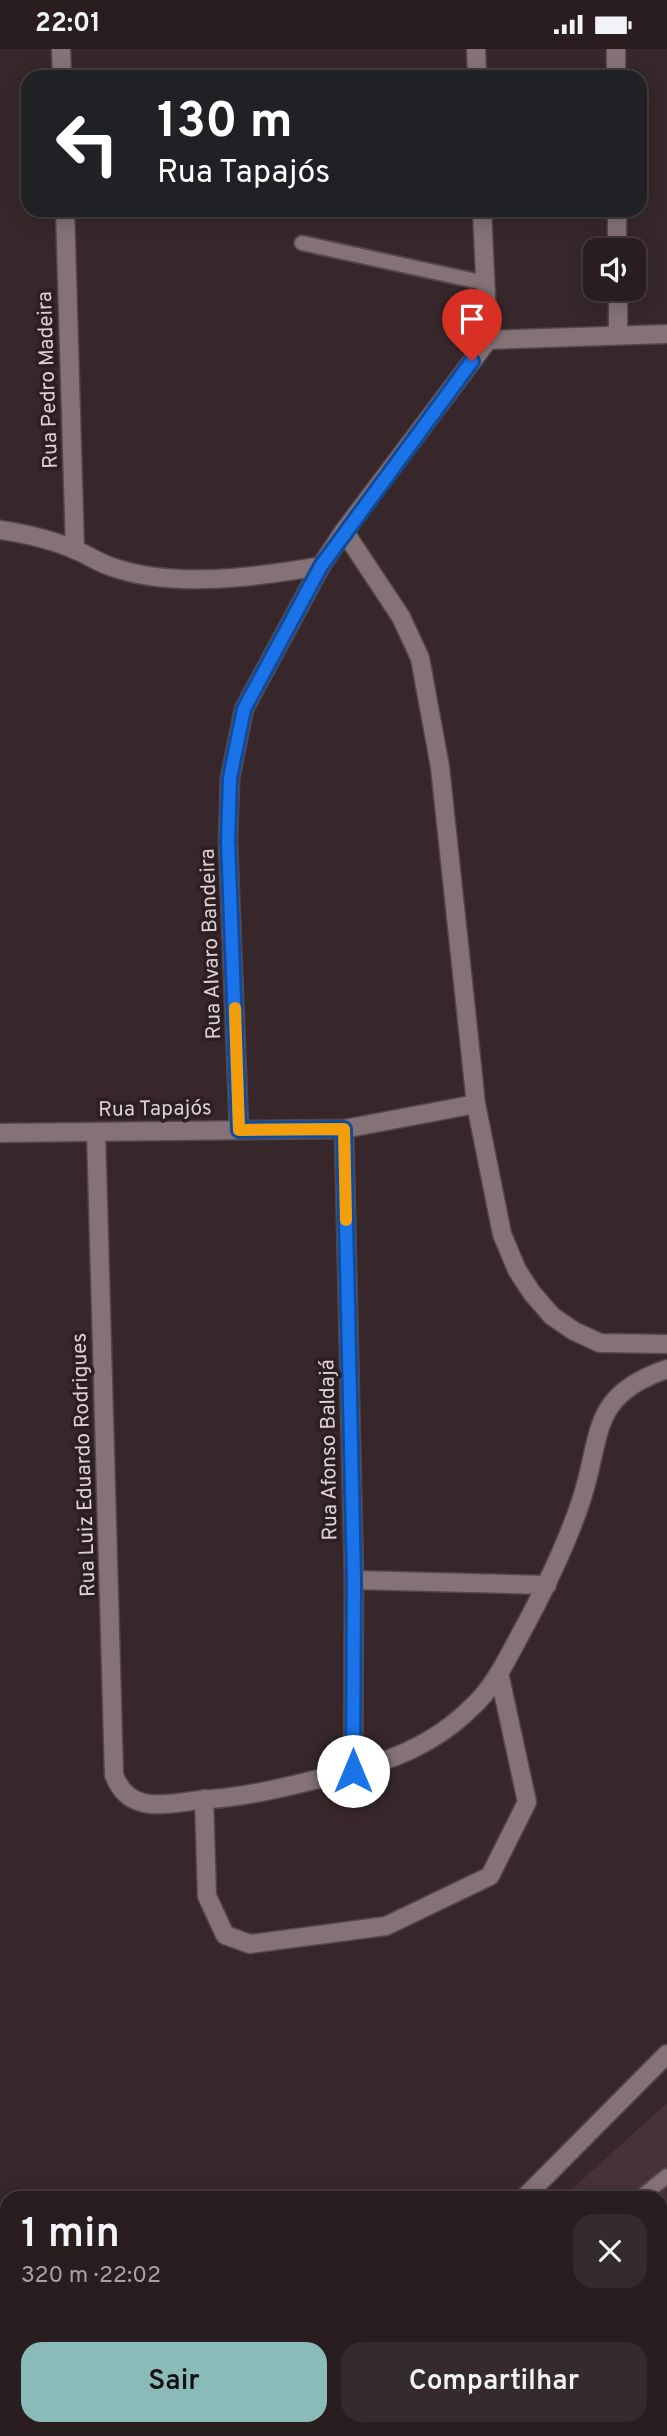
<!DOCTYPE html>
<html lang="pt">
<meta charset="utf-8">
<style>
:root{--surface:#291d20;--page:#352a2d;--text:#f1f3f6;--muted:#a5a2a5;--line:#453b3e;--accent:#8bbbb9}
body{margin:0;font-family:Overpass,sans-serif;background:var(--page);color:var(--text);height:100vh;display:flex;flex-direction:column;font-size:26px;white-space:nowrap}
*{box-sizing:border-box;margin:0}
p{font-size:23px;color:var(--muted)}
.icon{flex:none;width:38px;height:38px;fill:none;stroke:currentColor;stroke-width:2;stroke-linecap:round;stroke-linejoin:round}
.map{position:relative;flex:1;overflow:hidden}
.sheet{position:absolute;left:0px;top:2142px;width:668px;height:245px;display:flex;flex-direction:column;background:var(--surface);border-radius:21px 21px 0 0;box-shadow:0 4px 18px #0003,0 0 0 2px var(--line)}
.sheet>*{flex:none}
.banner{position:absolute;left:21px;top:21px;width:626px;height:147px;border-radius:21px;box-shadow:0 4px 18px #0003,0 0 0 2px var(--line);background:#202124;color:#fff;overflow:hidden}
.fabs{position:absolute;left:583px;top:189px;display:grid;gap:14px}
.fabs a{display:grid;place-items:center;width:63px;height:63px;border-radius:14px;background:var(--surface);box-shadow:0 4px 18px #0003,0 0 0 2px var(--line);font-size:35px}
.pin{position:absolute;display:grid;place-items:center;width:60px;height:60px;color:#fff;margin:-72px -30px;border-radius:50% 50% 50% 0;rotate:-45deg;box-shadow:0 0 7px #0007}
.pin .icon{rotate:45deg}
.me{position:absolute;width:77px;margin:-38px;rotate:0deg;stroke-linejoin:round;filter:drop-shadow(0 0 5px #0008)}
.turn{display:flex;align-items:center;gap:24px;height:147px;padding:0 21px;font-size:32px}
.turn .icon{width:91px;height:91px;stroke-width:2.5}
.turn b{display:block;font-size:49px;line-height:60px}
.round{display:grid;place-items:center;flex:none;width:74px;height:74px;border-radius:21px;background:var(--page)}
.overview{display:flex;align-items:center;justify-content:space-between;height:119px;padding:0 21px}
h1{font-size:42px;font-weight:600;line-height:52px}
.primary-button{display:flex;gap:14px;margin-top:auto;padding:14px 21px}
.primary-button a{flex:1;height:80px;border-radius:21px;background:var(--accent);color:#111;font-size:28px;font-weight:600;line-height:80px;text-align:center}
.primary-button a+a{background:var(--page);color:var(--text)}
.status{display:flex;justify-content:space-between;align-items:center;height:49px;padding:0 35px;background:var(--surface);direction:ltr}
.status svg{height:19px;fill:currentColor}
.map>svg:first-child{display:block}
</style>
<div class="status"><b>22:01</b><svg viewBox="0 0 49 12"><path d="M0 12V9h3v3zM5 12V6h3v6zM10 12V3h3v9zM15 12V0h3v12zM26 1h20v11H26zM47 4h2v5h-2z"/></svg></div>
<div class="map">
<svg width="667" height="2387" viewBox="0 0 667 2387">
<rect width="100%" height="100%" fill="#37272b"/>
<!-- built -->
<polygon fill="#463237" points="667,2054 667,2387 298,2387 306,2380 662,2380 662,2149 562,2149"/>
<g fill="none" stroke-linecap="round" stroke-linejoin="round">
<!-- service casing -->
<g stroke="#53464a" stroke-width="18">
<g id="service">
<polyline points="302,194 485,234"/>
<polyline points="640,2149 667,2127"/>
<polyline points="662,2316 667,2316"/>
<polyline points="662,2361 667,2361"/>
<polyline points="359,2387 368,2380"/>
<polyline points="519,2387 520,2380"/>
<polyline points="580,2387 602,2380"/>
</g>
</g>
<!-- minor casing -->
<g stroke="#53464a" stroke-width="21">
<g id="minor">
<polyline points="61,0 62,28"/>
<polyline points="476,0 477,28"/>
<polyline points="616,0 616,28"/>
<polyline points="65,161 75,501"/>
<polyline points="482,161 488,291"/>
<polyline points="617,161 617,201"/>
<polyline points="618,240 618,285"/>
<polyline points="488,291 667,285"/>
<path d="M0,481C27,485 53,491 78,502C89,507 100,514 112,518C174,540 257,528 321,517L344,482L488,291"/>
<polyline points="344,482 401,568 420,609 440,718 476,1055 502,1185 517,1221 532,1244 552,1267 574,1282 600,1294 667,1295"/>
<polyline points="344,1080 354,1531 353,1722"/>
<polyline points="239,1081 228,792 230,729 244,660 321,517"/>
<path d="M96,1083L114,1726C130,1770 174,1752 211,1750C244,1748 278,1740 310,1732C371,1718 426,1704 472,1658C493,1639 506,1612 519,1588C543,1544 565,1500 581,1452C603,1386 588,1347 667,1320"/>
<polyline points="0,1084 344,1080 476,1055"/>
<polyline points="354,1531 547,1536"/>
<polyline points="204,1750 207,1847 225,1886 250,1895 386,1877 490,1827 527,1753 499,1624"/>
</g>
</g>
<!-- tertiary casing -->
<g stroke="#53464a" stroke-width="21">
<g id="tertiary">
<polyline points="524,2149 667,2005"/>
<polyline points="254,2387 262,2380"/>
</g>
</g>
<!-- service -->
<use href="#service" stroke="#847276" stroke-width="14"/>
<!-- minor -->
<use href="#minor" stroke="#847276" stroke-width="18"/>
<!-- tertiary -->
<use href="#tertiary" stroke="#847276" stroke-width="18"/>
</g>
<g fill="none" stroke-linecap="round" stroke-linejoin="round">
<!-- route casing -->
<g stroke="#114b97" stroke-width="18">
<polyline id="route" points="353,1722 354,1531 344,1080 239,1081 228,792 230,729 244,660 321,517 472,312"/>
</g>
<!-- route -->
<use href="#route" stroke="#1a73e8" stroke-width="12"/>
<!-- slow -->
<polyline stroke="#f59e0b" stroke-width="12" points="235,959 239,1081 344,1080 346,1171"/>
</g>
<g text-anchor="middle" stroke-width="7" stroke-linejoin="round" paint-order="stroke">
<!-- street labels -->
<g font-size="21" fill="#dcd2d4" stroke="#2c1e21">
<text transform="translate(47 331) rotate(-92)" y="7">Rua Pedro Madeira</text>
<text transform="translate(210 895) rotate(-92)" y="7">Rua Alvaro Bandeira</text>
<text transform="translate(155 1059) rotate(-1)" y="7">Rua Tapajós</text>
<text transform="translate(328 1401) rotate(-91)" y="7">Rua Afonso Baldajá</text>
<text transform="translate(83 1416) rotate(-92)" y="7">Rua Luiz Eduardo Rodrigues</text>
</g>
</g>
</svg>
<div class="fabs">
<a><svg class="icon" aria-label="sound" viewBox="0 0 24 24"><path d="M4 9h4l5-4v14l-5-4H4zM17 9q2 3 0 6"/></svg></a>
</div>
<div class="pin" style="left:472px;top:312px;background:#d93025"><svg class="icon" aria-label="arrive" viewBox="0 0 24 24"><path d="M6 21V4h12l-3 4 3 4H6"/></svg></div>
<svg class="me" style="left:353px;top:1722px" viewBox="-20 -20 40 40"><circle r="19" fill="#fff"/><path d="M0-13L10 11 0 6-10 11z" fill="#1a73e8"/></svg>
<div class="banner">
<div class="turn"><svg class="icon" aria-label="left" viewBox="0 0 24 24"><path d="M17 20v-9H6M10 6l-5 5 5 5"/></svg><div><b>130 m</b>Rua Tapajós</div></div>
</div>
<section class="sheet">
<div class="overview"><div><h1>1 min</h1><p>320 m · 22:02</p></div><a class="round"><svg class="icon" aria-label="close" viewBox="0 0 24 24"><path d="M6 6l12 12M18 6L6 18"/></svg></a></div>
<div class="primary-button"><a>Sair</a><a>Compartilhar</a></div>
</section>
</div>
